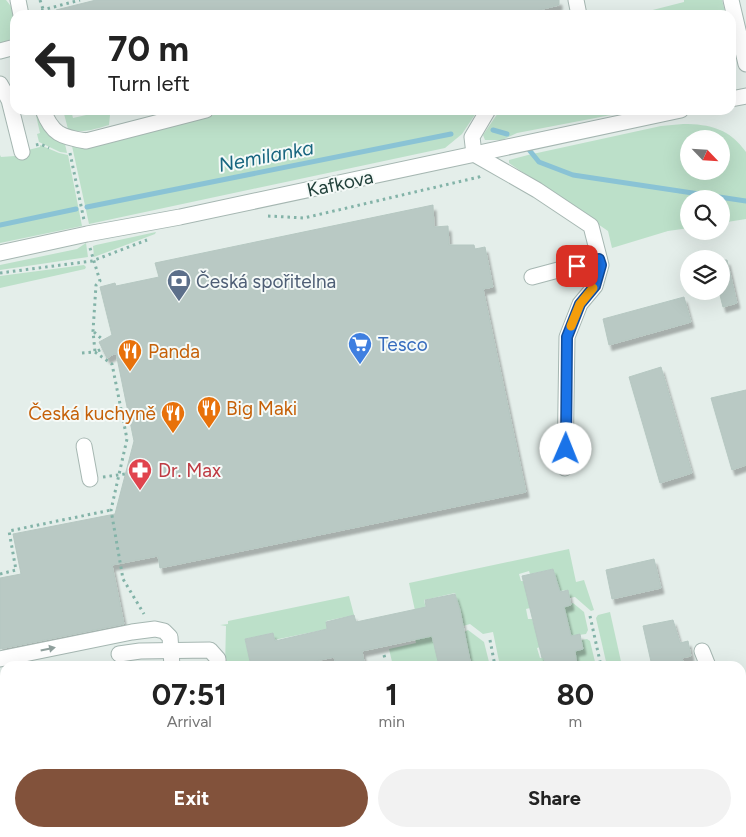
<!DOCTYPE html>
<meta charset="utf-8">
<style>
:root{--surface:#fff;--page:#f2f2f2;--text:#222;--muted:#767676;--accent:#82523b}
body{margin:0;font-family:Figtree,sans-serif;background:var(--page);color:var(--text);height:100vh;display:flex;flex-direction:column;font-size:19px;white-space:nowrap}
*{box-sizing:border-box;margin:0}
p{font-size:16px;color:var(--muted)}
.icon{flex:none;width:28px;height:28px;fill:none;stroke:currentColor;stroke-width:2;stroke-linecap:round;stroke-linejoin:round}
.map{position:relative;flex:1;overflow:hidden}
.side{position:absolute;left:0px;top:661px;width:746px;height:176px;display:flex;flex-direction:column;background:var(--surface);border-radius:15px 15px 0 0;box-shadow:0 5px 20px #0002}
.side>*{flex:none}
.top-card{position:absolute;left:10px;top:10px;width:726px;height:105px;border-radius:15px;box-shadow:0 5px 20px #0002;background:#fff;color:var(--text);overflow:hidden}
.needle{width:32px;rotate:115deg}
.fabs{position:absolute;left:680px;top:130px;display:grid;gap:10px}
.fabs a{display:grid;place-items:center;width:50px;height:50px;border-radius:50%;background:var(--surface);box-shadow:0 5px 20px #0002;font-size:25px}
.pin{position:absolute;display:grid;place-items:center;width:42px;height:42px;color:#fff;margin:-21px;border-radius:10px;box-shadow:0 2px 8px #0006}
.me{position:absolute;width:55px;margin:-28px;rotate:1deg;stroke-linejoin:round;filter:drop-shadow(0 0 4px #0008)}
.turn{display:flex;align-items:center;gap:18px;height:105px;padding:0 15px;font-size:22px}
.turn .icon{width:65px;height:65px;stroke-width:2.5}
.turn b{display:block;font-size:35px;line-height:42px}
.eta{display:flex;justify-content:space-evenly;align-items:center;height:85px;text-align:center}
.eta b{font-size:30px;font-weight:700;line-height:35px}
.cta{display:flex;gap:10px;margin-top:auto;padding:10px 15px}
.cta a{flex:1;height:58px;border-radius:30px;background:var(--accent);color:#fff;font-size:20px;font-weight:700;line-height:58px;text-align:center}
.cta a+a{background:var(--page);color:var(--text)}
.map>svg:first-child{display:block}
</style>
<div class="map">
<svg width="746" height="837" viewBox="0 0 746 837">
<defs>
<filter id="shadow"><feDropShadow dx="3" dy="5.5" stdDeviation="1" flood-color="#0004"/></filter>
</defs>
<rect width="100%" height="100%" fill="#e4eeea"/>
<!-- green -->
<g fill="#bce0c9" fill-rule="evenodd">
<path d="M0,0H6C15,9 18,24 14,36L9,40L0,43Z"/>
<polygon points="684,0 722,0 726,15 633,15 684,2"/>
<path d="M63,110H71L73,118L108,110L110,115L109,125C95,129 82,134 68,129Z"/>
<polygon points="233,110 478,110 462,134 445,148 89,224 72,146 86,148"/>
<polygon points="500,110 637,110 517,133 502,140 485,140 483,135"/>
<path d="M35,111C41,128 51,134 65,144L67,153L60,152L39,142L37,134L40,133Z"/>
<path d="M683,124C710,124 730,129 746,152V219L721,223V199H689V228L668,231L612,248L608,231L509,163V160L528,155L661,126ZM689,139H721V171H689Z"/>
<polygon points="40,145 59,153 68,155 82,226 0,243 0,155 1,157 15,156 29,152 28,150 40,147"/>
<polygon points="156,232 155,234 94,257 93,246 96,245"/>
<polygon points="86,243 88,257 0,270 0,265 77,249"/>
<polygon points="84,265 86,267 85,269 0,288 0,276"/>
<polygon points="569,549 576,582 584,580 594,610 591,611 575,597 569,598 567,590 559,591 553,569 530,574 529,571 519,574 521,581 524,581 530,608 526,609 528,619 532,619 535,628 537,628 541,647 537,648 540,658 544,658 545,666 500,666 493,632 483,634 470,624 463,626 455,593 424,600 439,666 393,666 389,649 416,643 415,639 421,638 409,583"/>
<polygon points="349,596 354,615 326,621 327,629 274,640 272,633 245,639 251,666 225,666 226,626 220,625 228,624 228,621"/>
<polygon points="573,603 584,612 588,630 586,634 571,636 562,607"/>
<polygon points="610,612 622,666 607,666 596,618 598,615"/>
<polygon points="468,630 484,642 490,666 472,666 464,632"/>
<polygon points="587,639 590,641 596,666 577,666 575,651 581,640"/>
<polygon points="527,833 525,837 431,837 430,833"/>
</g>
<g fill="none" stroke-linecap="round" stroke-linejoin="round">
<!-- stream -->
<g stroke="#8ac3d5" stroke-width="5">
<polyline points="493,130 507,134"/>
<polyline points="526,146 539,162 573,175 746,201"/>
<polyline points="87,207 451,134"/>
<polyline points="0,225 76,209"/>
</g>
</g>
<!-- building -->
<g fill="#b9c9c4" stroke="#b6c8c2" filter="url(#shadow)">
<polygon points="96,0 559,0 559,5 520,15 57,15 56,10"/>
<polygon points="433,205 434,227 448,226 449,245 474,245 475,249 485,247 493,287 483,289 526,492 160,568 158,556 112,565 124,624 0,649 0,578 21,574 13,534 115,514 134,441 116,353 107,358 99,342 112,335 100,287 115,283 116,286 159,277 155,263"/>
<polygon points="721,260 727,260 737,303 723,307 719,291 721,291"/>
<polygon points="684,297 691,322 609,345 603,319"/>
<polygon points="661,367 692,473 660,483 629,377"/>
<polygon points="746,390 746,465 732,470 711,398"/>
<polygon points="654,559 661,588 612,599 606,570"/>
<polygon points="553,569 560,592 568,590 571,605 564,607 571,636 580,634 583,649 575,651 577,666 546,666 544,658 542,658 522,576"/>
<polygon points="455,594 460,610 471,666 439,666 432,636 362,651 365,666 336,666 334,657 293,666 251,666 245,639 273,633 275,641 327,629 326,622 354,615 356,622 426,607 425,600"/>
<polygon points="673,620 680,643 688,641 691,656 682,658 684,666 652,666 643,626"/>
</g>
<g fill="none" stroke-linecap="round" stroke-linejoin="round">
<!-- minor casing -->
<g stroke="#a6b7b2" stroke-width="17">
<g id="minor">
<polyline points="18,0 21,15"/>
<polyline points="576,0 579,15"/>
<polyline points="731,0 746,64"/>
<polyline points="0,51 15,47"/>
<polyline points="0,84 9,100 22,152"/>
<polyline points="731,99 746,96"/>
<path d="M43,110C52,134 61,137 86,141L206,110"/>
<polyline points="488,110 472,137 474,154 537,190 591,226 601,265 595,286 580,304 567,337 565,468"/>
<polyline points="0,253 87,234 180,217 681,110"/>
<polyline points="532,277 599,259"/>
<polyline points="84,446 90,479"/>
<polyline points="702,651 708,666"/>
<polyline points="119,654 140,651 210,650 218,659 218,666"/>
<polyline points="0,659 132,632 155,629 164,631 170,637 172,666"/>
<polyline points="741,744 746,756"/>
<polyline points="741,828 746,827"/>
<polyline points="646,832 648,837"/>
<polyline points="162,837 162,832"/>
<polyline points="579,837 587,832"/>
<polyline points="715,837 729,832"/>
</g>
</g>
<!-- path -->
<g stroke="#83b3a8" stroke-width="3" stroke-dasharray="2.5 4" stroke-linecap="butt">
<polyline points="40,0 43,9"/>
<polyline points="35,12 80,0"/>
<polyline points="36,145 40,144 49,148"/>
<polyline points="70,153 84,220"/>
<polyline points="268,216 304,218 479,177 481,176"/>
<polyline points="90,248 100,281 96,285 93,331 95,352 102,349"/>
<polyline points="0,273 92,261 147,240"/>
<polyline points="94,332 103,340"/>
<polyline points="82,353 95,352 112,364 127,439 111,510 123,579 144,614"/>
<polyline points="103,477 125,474"/>
<polyline points="0,574 16,570 9,531 111,510"/>
<polyline points="590,616 601,666"/>
<polyline points="490,640 495,666"/>
<polyline points="384,655 387,666"/>
<polyline points="741,782 746,780"/>
<polyline points="424,832 425,837"/>
<polyline points="532,832 533,837"/>
<polyline points="182,837 183,832"/>
<polyline points="309,837 309,832"/>
<polyline points="549,837 564,833"/>
<polyline points="662,837 676,832"/>
</g>
<!-- minor -->
<use href="#minor" stroke="#fff" stroke-width="15"/>
</g>
<!-- one-way arrows -->
<defs><path id="oneway-solid" d="M-6-.8H1V-3.2L6.5 0L1 3.2V.8H-6Z" transform="scale(1.25)"/></defs>
<use fill="#90a09d" href="#oneway-solid" transform="translate(48 649) rotate(-12)"/>
<g fill="none" stroke-linecap="round" stroke-linejoin="round">
<!-- route casing -->
<g stroke="#114b97" stroke-width="12">
<polyline id="route" points="566,449 567,337 580,304 595,286 601,265 599,259 577,266"/>
</g>
<!-- route -->
<use href="#route" stroke="#1a73e8" stroke-width="9"/>
<!-- slow -->
<polyline stroke="#f59e0b" stroke-width="9" points="571,326 580,304 593,288"/>
</g>
<!-- icons -->
<defs>
<g id="bank-pin" transform="scale(1.25)"><path d="M0 17L-7.5 6A9.5 9.5 0 1 1 7.5 6Z" fill="#5c6f8a" stroke="#f5faf8"/><path d="M-6-4H6V4H-6ZM0-2.3a2.3 2.3 0 1 0 0 4.6a2.3 2.3 0 1 0 0-4.6Z" fill="#fff"/></g>
<g id="supermarket-pin" transform="scale(1.25)"><path d="M0 17L-7.5 6A9.5 9.5 0 1 1 7.5 6Z" fill="#3f7fe0" stroke="#f5faf8"/><path d="M-6-5.5h2.5l.6 2H6L4.5 2H-2.5L-4.4-4H-6ZM-1.5 3.2a1.3 1.3 0 1 0 .1 0ZM3 3.2a1.3 1.3 0 1 0 .1 0Z" fill="#fff"/></g>
<g id="restaurant-pin" transform="scale(1.25)"><path d="M0 17L-7.5 6A9.5 9.5 0 1 1 7.5 6Z" fill="#e8710a" stroke="#f5faf8"/><path d="M-5-6h1v4h1v-4h1v4h1v-4h1v5L-1.5 .5V6h-2V.5L-5-1ZM5-6V6H3V1.5H1.5Q1.5-4 5-6Z" fill="#fff"/></g>
<g id="pharmacy-pin" transform="scale(1.25)"><path d="M0 17L-7.5 6A9.5 9.5 0 1 1 7.5 6Z" fill="#e0444e" stroke="#f5faf8"/><path d="M-2-6h4v4h4v4h-4v4h-4v-4h-4v-4h4Z" fill="#fff"/></g>
</defs>
<g fill-rule="evenodd">
<use href="#bank-pin" x="179" y="281"/>
<use href="#supermarket-pin" x="360" y="344"/>
<use href="#restaurant-pin" x="130" y="351"/>
<use href="#restaurant-pin" x="209" y="408"/>
<use href="#restaurant-pin" x="173" y="413"/>
<use href="#pharmacy-pin" x="140" y="470"/>
</g>
<g text-anchor="middle" stroke-width="4" stroke-linejoin="round" paint-order="stroke">
<!-- street labels -->
<g font-size="19" fill="#22413b" stroke="#f5faf8">
<text transform="translate(340 183) rotate(-12)" y="7">Kafkova</text>
</g>
<!-- service labels -->
<g font-size="19" fill="#4e5e75" stroke="#f5faf8" text-anchor="start">
<text x="196" y="288">Česká spořitelna</text>
</g>
<!-- shop labels -->
<g font-size="19" fill="#366cbe" stroke="#f5faf8" text-anchor="start">
<text x="378" y="351">Tesco</text>
</g>
<!-- food labels -->
<g font-size="19" fill="#c56008" stroke="#f5faf8" text-anchor="start">
<text x="148" y="358">Panda</text>
<text x="226" y="415">Big Maki</text>
<text x="156" y="420" text-anchor="end">Česká kuchyně</text>
</g>
<!-- health labels -->
<g font-size="19" fill="#be3a42" stroke="#f5faf8" text-anchor="start">
<text x="158" y="477">Dr. Max</text>
</g>
<!-- water labels -->
<g font-size="20" font-style="italic" fill="#196680" stroke="#f5faf8">
<text transform="translate(266 156) rotate(-11)" y="7">Nemilanka</text>
</g>
</g>
</svg>
<div class="fabs">
<a><svg class="needle" viewBox="-14 -14 28 28"><path d="M0-13l5 13h-10z" fill="#e53935"/><path d="M0 13l5-13h-10z" fill="#767676"/></svg></a>
<a><svg class="icon" aria-label="search" viewBox="0 0 24 24"><circle cx="10" cy="10" r="6"/><path d="M15 15l6 6"/></svg></a>
<a><svg class="icon" aria-label="layers" viewBox="0 0 24 24"><path d="M12 4l9 5-9 5-9-5zM3 14l9 5 9-5"/></svg></a>
</div>
<div class="pin" style="left:577px;top:266px;background:#d93025"><svg class="icon" aria-label="arrive" viewBox="0 0 24 24"><path d="M6 21V4h12l-3 4 3 4H6"/></svg></div>
<svg class="me" style="left:566px;top:449px" viewBox="-20 -20 40 40"><circle r="19" fill="#fff"/><path d="M0-13L10 11 0 6-10 11z" fill="#1a73e8"/></svg>
<div class="top-card">
<div class="turn"><svg class="icon" aria-label="left" viewBox="0 0 24 24"><path d="M17 20v-9H6M10 6l-5 5 5 5"/></svg><div><b>70 m</b>Turn left</div></div>
</div>
<section class="side">
<div class="eta">
<div><b>07:51</b><p>Arrival</p></div>
<div><b>1</b><p>min</p></div>
<div><b>80</b><p>m</p></div>
</div>
<div class="cta"><a>Exit</a><a>Share</a></div>
</section>
</div>
